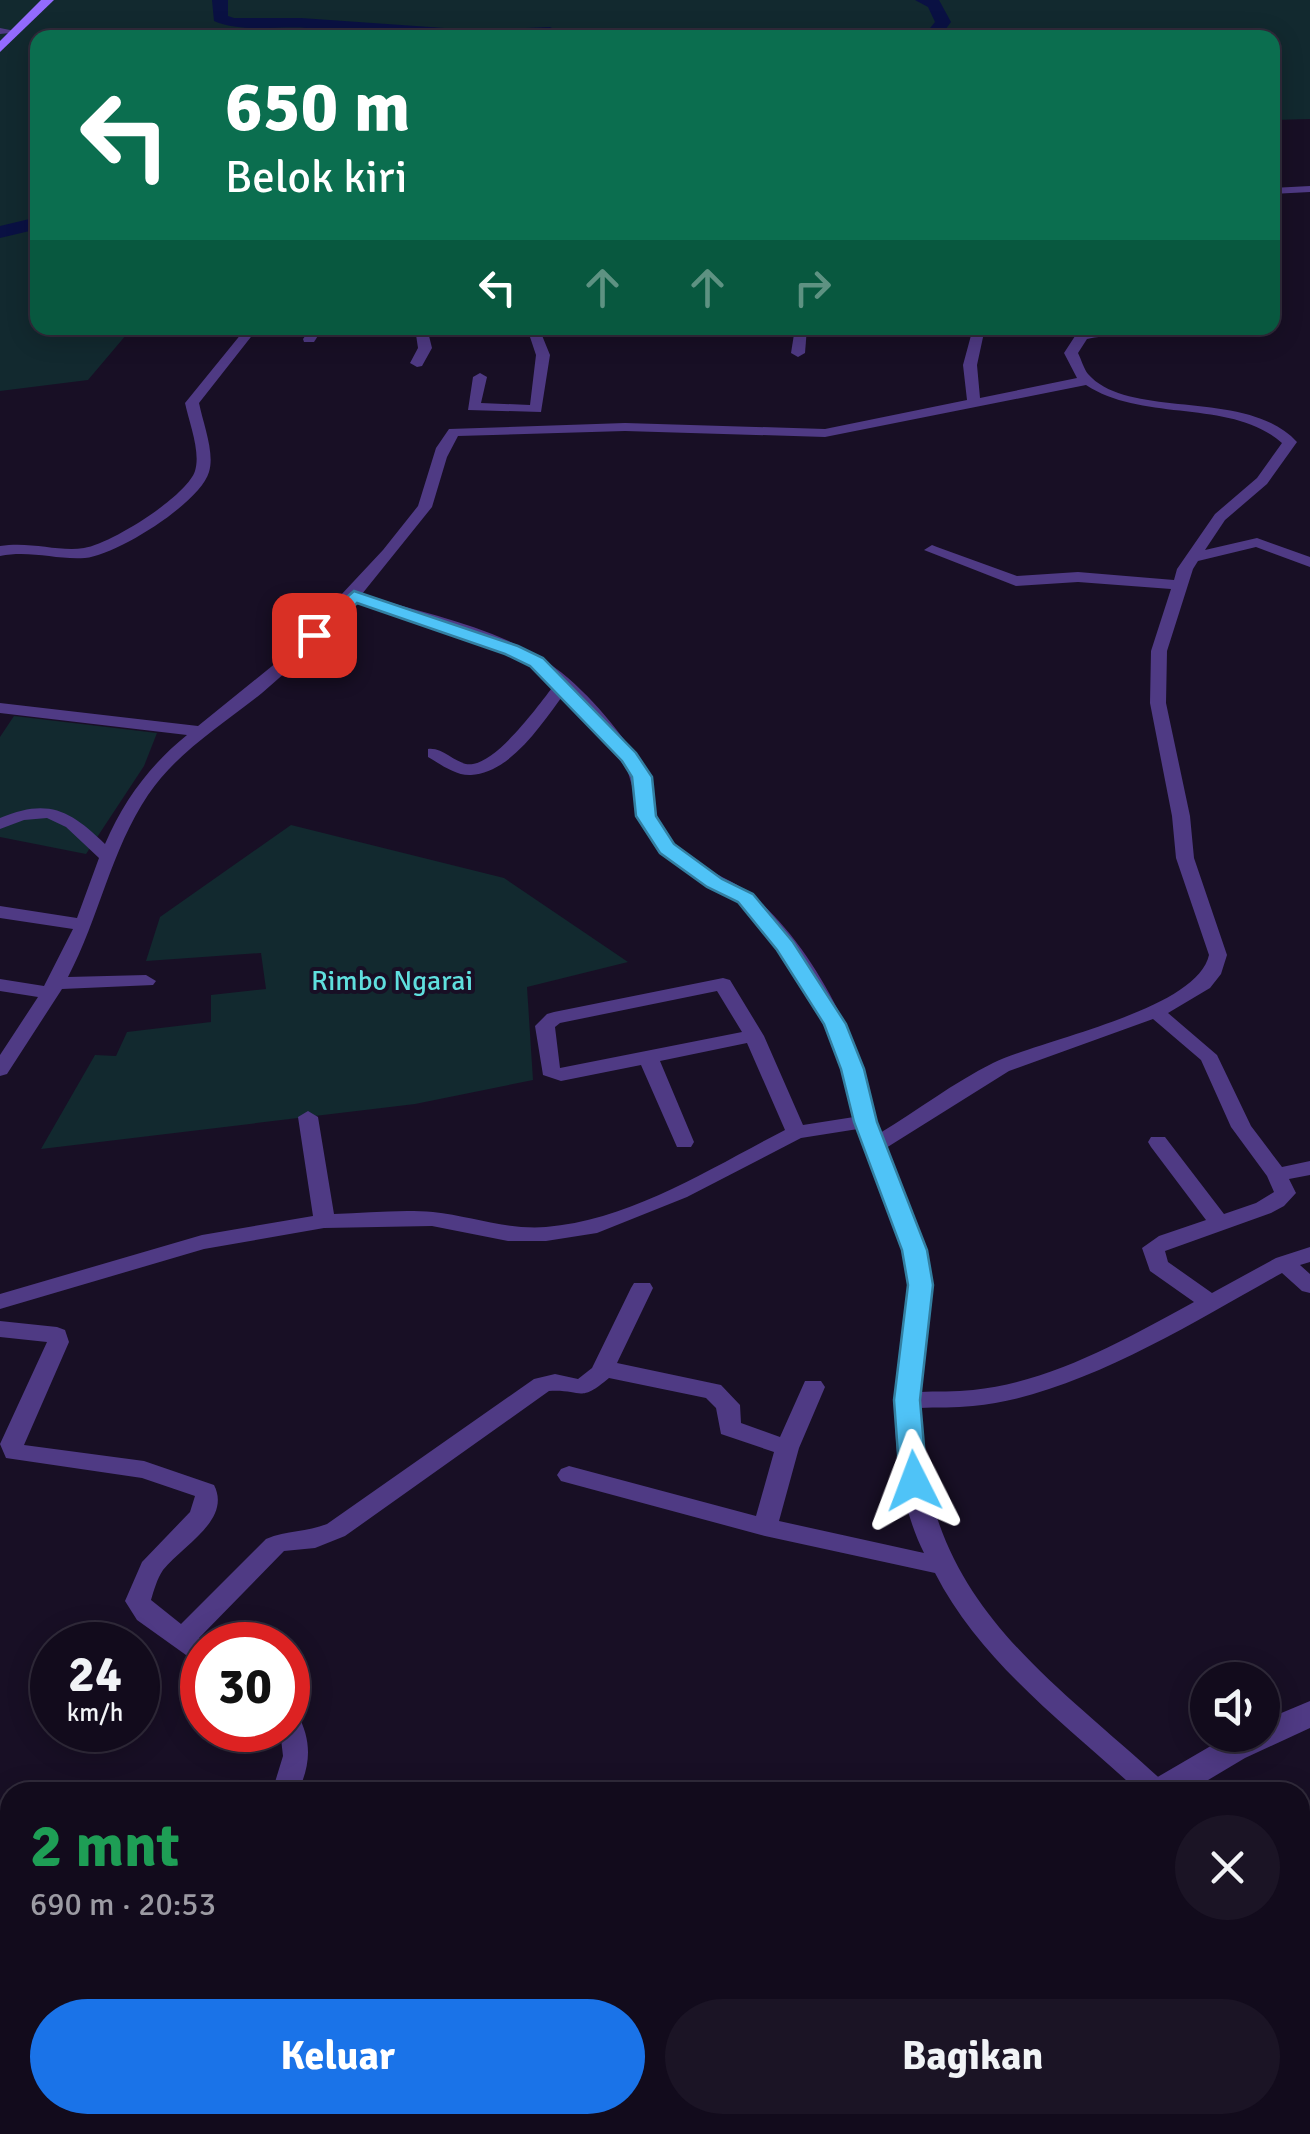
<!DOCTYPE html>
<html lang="id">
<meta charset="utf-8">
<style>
:root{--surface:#120b1c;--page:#1b1425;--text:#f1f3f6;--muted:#9c9ba3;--line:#312b3b;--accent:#1a73e8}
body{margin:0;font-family:Signika,sans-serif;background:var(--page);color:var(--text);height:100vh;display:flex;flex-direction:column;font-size:38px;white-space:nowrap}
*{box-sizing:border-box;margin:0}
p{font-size:32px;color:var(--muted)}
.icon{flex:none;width:55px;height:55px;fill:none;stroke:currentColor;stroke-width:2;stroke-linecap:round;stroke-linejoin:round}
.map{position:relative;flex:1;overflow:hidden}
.drawer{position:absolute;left:0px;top:1782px;width:1310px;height:352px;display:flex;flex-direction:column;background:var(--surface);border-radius:30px 30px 0 0;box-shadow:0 5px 25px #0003,0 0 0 2px var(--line)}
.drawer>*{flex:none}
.guide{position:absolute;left:30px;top:30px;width:1250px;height:305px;border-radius:20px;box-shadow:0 5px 25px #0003,0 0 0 2px var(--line);background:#0b6e4f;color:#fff;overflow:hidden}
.controls{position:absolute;left:1190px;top:1662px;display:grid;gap:20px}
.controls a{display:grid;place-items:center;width:90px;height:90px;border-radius:50%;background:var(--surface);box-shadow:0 5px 25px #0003,0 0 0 2px var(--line);font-size:50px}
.speed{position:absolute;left:30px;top:1622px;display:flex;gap:20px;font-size:50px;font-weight:700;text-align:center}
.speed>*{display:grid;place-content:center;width:130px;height:130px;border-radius:50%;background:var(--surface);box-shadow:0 5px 25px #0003,0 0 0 2px var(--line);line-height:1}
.speed small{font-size:25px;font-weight:400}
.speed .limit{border:15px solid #d22;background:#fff;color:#111}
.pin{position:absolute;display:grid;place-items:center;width:85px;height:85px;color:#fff;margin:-42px;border-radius:20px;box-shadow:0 5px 15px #0006}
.me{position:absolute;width:110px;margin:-55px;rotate:357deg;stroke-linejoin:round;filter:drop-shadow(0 0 8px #0008)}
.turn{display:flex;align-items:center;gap:35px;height:210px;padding:0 30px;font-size:45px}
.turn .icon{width:130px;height:130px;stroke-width:2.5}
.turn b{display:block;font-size:70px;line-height:85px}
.lanes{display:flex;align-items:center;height:95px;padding:0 30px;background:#0003;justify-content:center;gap:50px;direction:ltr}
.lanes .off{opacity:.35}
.round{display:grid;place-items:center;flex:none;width:105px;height:105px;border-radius:52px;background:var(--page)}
.head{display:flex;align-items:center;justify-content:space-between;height:170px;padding:0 30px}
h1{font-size:60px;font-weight:700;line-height:75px;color:#1e9e55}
.primary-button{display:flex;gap:20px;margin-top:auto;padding:20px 30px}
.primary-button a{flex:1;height:115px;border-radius:60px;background:var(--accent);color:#fff;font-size:40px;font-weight:700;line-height:115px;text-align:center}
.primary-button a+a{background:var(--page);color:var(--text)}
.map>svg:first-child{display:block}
</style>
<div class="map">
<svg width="1310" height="2134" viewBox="0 0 1310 2134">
<rect width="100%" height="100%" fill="#180f25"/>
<!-- green -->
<g fill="#12292f">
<polygon points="0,0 1310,0 1310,119 1273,120 1272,38 38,38 38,328 132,328 88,380 0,391"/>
<polygon points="14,716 157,733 144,766 86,854 0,837 0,737"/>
<polygon points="291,825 504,878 628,962 527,987 533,1080 415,1104 41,1149 95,1055 116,1056 127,1032 211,1022 211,995 266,989 261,953 146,961 160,917"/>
</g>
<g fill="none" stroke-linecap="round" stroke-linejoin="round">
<!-- river -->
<g fill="#0a1143" fill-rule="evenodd">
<path d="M212,0H228V16L234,18H301L473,30L550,27L572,38C483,38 396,34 307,28C276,26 243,33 214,21Z"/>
<polygon points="915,0 939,0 951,22 939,38 922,38 935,22 928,7"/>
<polygon points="38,217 38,229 0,238 0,226"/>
</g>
<!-- minor -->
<g fill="#4f3a84" fill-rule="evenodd">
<polygon points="0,28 20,32 0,34"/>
<polygon points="1310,186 1310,192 1272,194 1272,188"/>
<path d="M246,328H258L199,403C203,423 215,453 209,472C200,503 117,555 85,558C56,560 31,550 0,556V546C31,541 58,552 84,548C111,544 187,496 195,471C201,452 189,422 185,403Z"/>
<polygon points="311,328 323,328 314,342 304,342 303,339"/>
<polygon points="415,328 427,328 432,348 422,366 417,367 410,363 418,348"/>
<polygon points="527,328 539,328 550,355 541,412 468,410 473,377 480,373 487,377 481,403 530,405 536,355"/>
<polygon points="795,328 807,328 805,353 798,357 791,353"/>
<path d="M973,328H985L977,365L980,398L1077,378L1064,353L1077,333L1099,328H1149C1135,337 1106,334 1087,339L1078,353C1081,359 1084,369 1088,374C1129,421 1247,387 1297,442L1267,484L1225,520L1205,550L1257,538L1310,557V567L1256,547L1198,561L1193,569L1167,651L1166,703L1190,816L1194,858L1227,955L1221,974L1210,988L1168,1013L1217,1055L1251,1126L1282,1167L1310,1161V1175L1289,1179L1296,1193L1284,1206L1271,1213L1165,1251L1168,1262L1212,1293L1276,1258L1310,1247V1262L1300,1265L1310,1274V1293L1302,1291L1282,1273C1192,1323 1077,1396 973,1406C955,1408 937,1407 919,1408C924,1599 1038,1667 1166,1784L1169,1792H1139C1067,1725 981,1663 935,1573L765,1536L561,1481L557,1475L561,1469L569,1466L756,1516L774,1452L721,1434L716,1408L706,1398L609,1378C578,1404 583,1389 549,1391L345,1536L315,1548L284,1551L199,1638L210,1645H202V1663L193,1660L137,1620L125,1601L142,1562L190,1512L195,1496L142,1478L6,1458L0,1444L47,1342L0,1337V1321L57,1327L65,1330L69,1342L24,1445L144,1461L214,1485C232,1520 182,1546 163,1570C157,1579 154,1590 151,1600L181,1624L266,1539C287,1530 307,1532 327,1524L534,1379L555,1374L578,1379L592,1368L631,1288L634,1283H650L653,1288L617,1363L721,1385L740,1405L741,1423L780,1437L805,1381H821L825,1387L799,1448L779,1521L924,1553C899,1503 891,1435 897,1381C900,1345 910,1310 907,1274C903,1223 875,1177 858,1129L801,1138L687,1197L597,1233L546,1241H508L432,1226L324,1228L204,1249L0,1309V1294L202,1235L313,1216L298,1117L308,1111L318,1117L334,1214C366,1213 401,1209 433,1212C471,1216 506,1230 546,1227C631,1220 711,1168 785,1130L747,1043L660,1061L694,1142L691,1147H677L641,1065L561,1081L543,1075L535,1026L547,1014L554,1012L723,978L730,980L764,1036L803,1125L854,1117L836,1049L790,963L740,904L681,869L660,852L644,826L627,769L568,697L564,694C543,722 511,773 471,775C456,776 440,764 428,757V749C445,747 457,767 473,764C500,759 538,706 555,684C500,637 423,624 355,602C326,634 295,665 262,693C222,725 177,752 148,795C111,850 99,918 68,977L146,975L156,981L153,985L62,989L7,1074L0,1076V1055L38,997L0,991V979L44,986L73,929L0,918V906L77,918L99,858L66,827L47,818L24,820L0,829V818C48,798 70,810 105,844C124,800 150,765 187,735L0,713V703L198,726L282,658L383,550L418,506L436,448L449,429L625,423L825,429L967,400L963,365ZM1086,385C1144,423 1231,398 1282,443L1257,478L1215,514L1177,569L1174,580L1078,572L1017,576L937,547L932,545L924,550L1016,586L1078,582L1171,589L1151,651L1150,703L1172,816L1176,858L1209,955C1197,1010 1043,1039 993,1063C953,1083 918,1110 880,1133C873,1111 870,1089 862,1067C842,1008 804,941 758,900C732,876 692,869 670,841C651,817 654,782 636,756C612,721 578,681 541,658C488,625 421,613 362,594L432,507L447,457L458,436L625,431L825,437ZM717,991L742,1032L560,1068L555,1027L560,1023ZM1153,1019L1201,1060L1231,1127L1267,1176L1274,1192L1256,1203L1224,1214L1165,1137H1151L1148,1142L1151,1147L1206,1220L1159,1236L1142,1248L1150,1271L1194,1302C1126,1339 1052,1382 973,1390C955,1392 937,1391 919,1392C921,1357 930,1324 930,1290C930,1239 904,1194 886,1148L1009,1071Z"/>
<path d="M288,1710L297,1713C312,1741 311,1763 298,1792H272L283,1756L280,1730H288Z"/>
<polygon points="56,2125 88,2125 84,2134 52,2134"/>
<polygon points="288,2125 324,2125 328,2134 292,2134"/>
<polygon points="380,2125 416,2125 412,2134 376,2134"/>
</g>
<!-- tertiary -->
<g fill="#4f3a84" fill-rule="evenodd">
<polygon points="1310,1701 1310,1728 1245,1758 1188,1792 1144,1792 1149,1782 1221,1740 1231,1735 1262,1735 1262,1721"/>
<polygon points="778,2125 820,2125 816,2134 774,2134"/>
<polygon points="1142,2125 1181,2125 1185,2134 1146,2134"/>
</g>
<!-- secondary -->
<polygon fill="#936bfe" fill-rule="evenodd" points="41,0 54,0 0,52 0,41"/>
</g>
<!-- route -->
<polygon fill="#4fc3f7" stroke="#337fa1" stroke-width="2.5" points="354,591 518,646 543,658 636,753 652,777 656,816 674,844 722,879 753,894 793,942 846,1024 864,1069 877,1122 927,1250 933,1285 920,1400 927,1481 923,1488 904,1488 900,1481 894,1400 908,1285 902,1250 854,1122 841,1069 824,1024 777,950 738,902 707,887 660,853 636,816 632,777 622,761 530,666 505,654 357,603 320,639 307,639 307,631"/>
<g text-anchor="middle" stroke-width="8" stroke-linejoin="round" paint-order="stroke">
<!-- park labels -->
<g font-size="28" fill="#5fdfde" stroke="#180f25">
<text x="392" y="990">Rimbo Ngarai</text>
</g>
</g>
</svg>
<div class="controls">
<a><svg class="icon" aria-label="sound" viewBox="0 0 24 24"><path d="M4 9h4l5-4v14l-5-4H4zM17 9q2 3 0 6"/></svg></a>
</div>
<div class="speed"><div>24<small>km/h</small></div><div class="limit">30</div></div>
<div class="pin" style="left:314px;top:635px;background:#d93025"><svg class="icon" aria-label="arrive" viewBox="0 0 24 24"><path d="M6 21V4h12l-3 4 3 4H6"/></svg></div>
<svg class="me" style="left:914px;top:1481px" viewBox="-20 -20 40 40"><path d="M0-17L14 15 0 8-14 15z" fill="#4fc3f7" stroke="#fff" stroke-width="4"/></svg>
<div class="guide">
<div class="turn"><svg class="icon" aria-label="left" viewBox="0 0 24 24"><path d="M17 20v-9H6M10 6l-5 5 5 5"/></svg><div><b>650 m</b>Belok kiri</div></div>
<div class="lanes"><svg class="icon" aria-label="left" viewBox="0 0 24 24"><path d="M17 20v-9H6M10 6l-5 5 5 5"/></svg><svg class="icon off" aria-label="ahead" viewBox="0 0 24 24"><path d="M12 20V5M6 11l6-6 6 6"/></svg><svg class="icon off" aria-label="ahead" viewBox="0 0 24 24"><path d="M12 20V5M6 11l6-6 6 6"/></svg><svg class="icon off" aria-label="right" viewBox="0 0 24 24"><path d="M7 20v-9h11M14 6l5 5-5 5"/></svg></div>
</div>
<section class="drawer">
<div class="head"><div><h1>2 mnt</h1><p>690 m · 20:53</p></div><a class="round"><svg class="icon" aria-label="close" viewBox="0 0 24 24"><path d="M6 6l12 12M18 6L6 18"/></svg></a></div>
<div class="primary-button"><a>Keluar</a><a>Bagikan</a></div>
</section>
</div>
